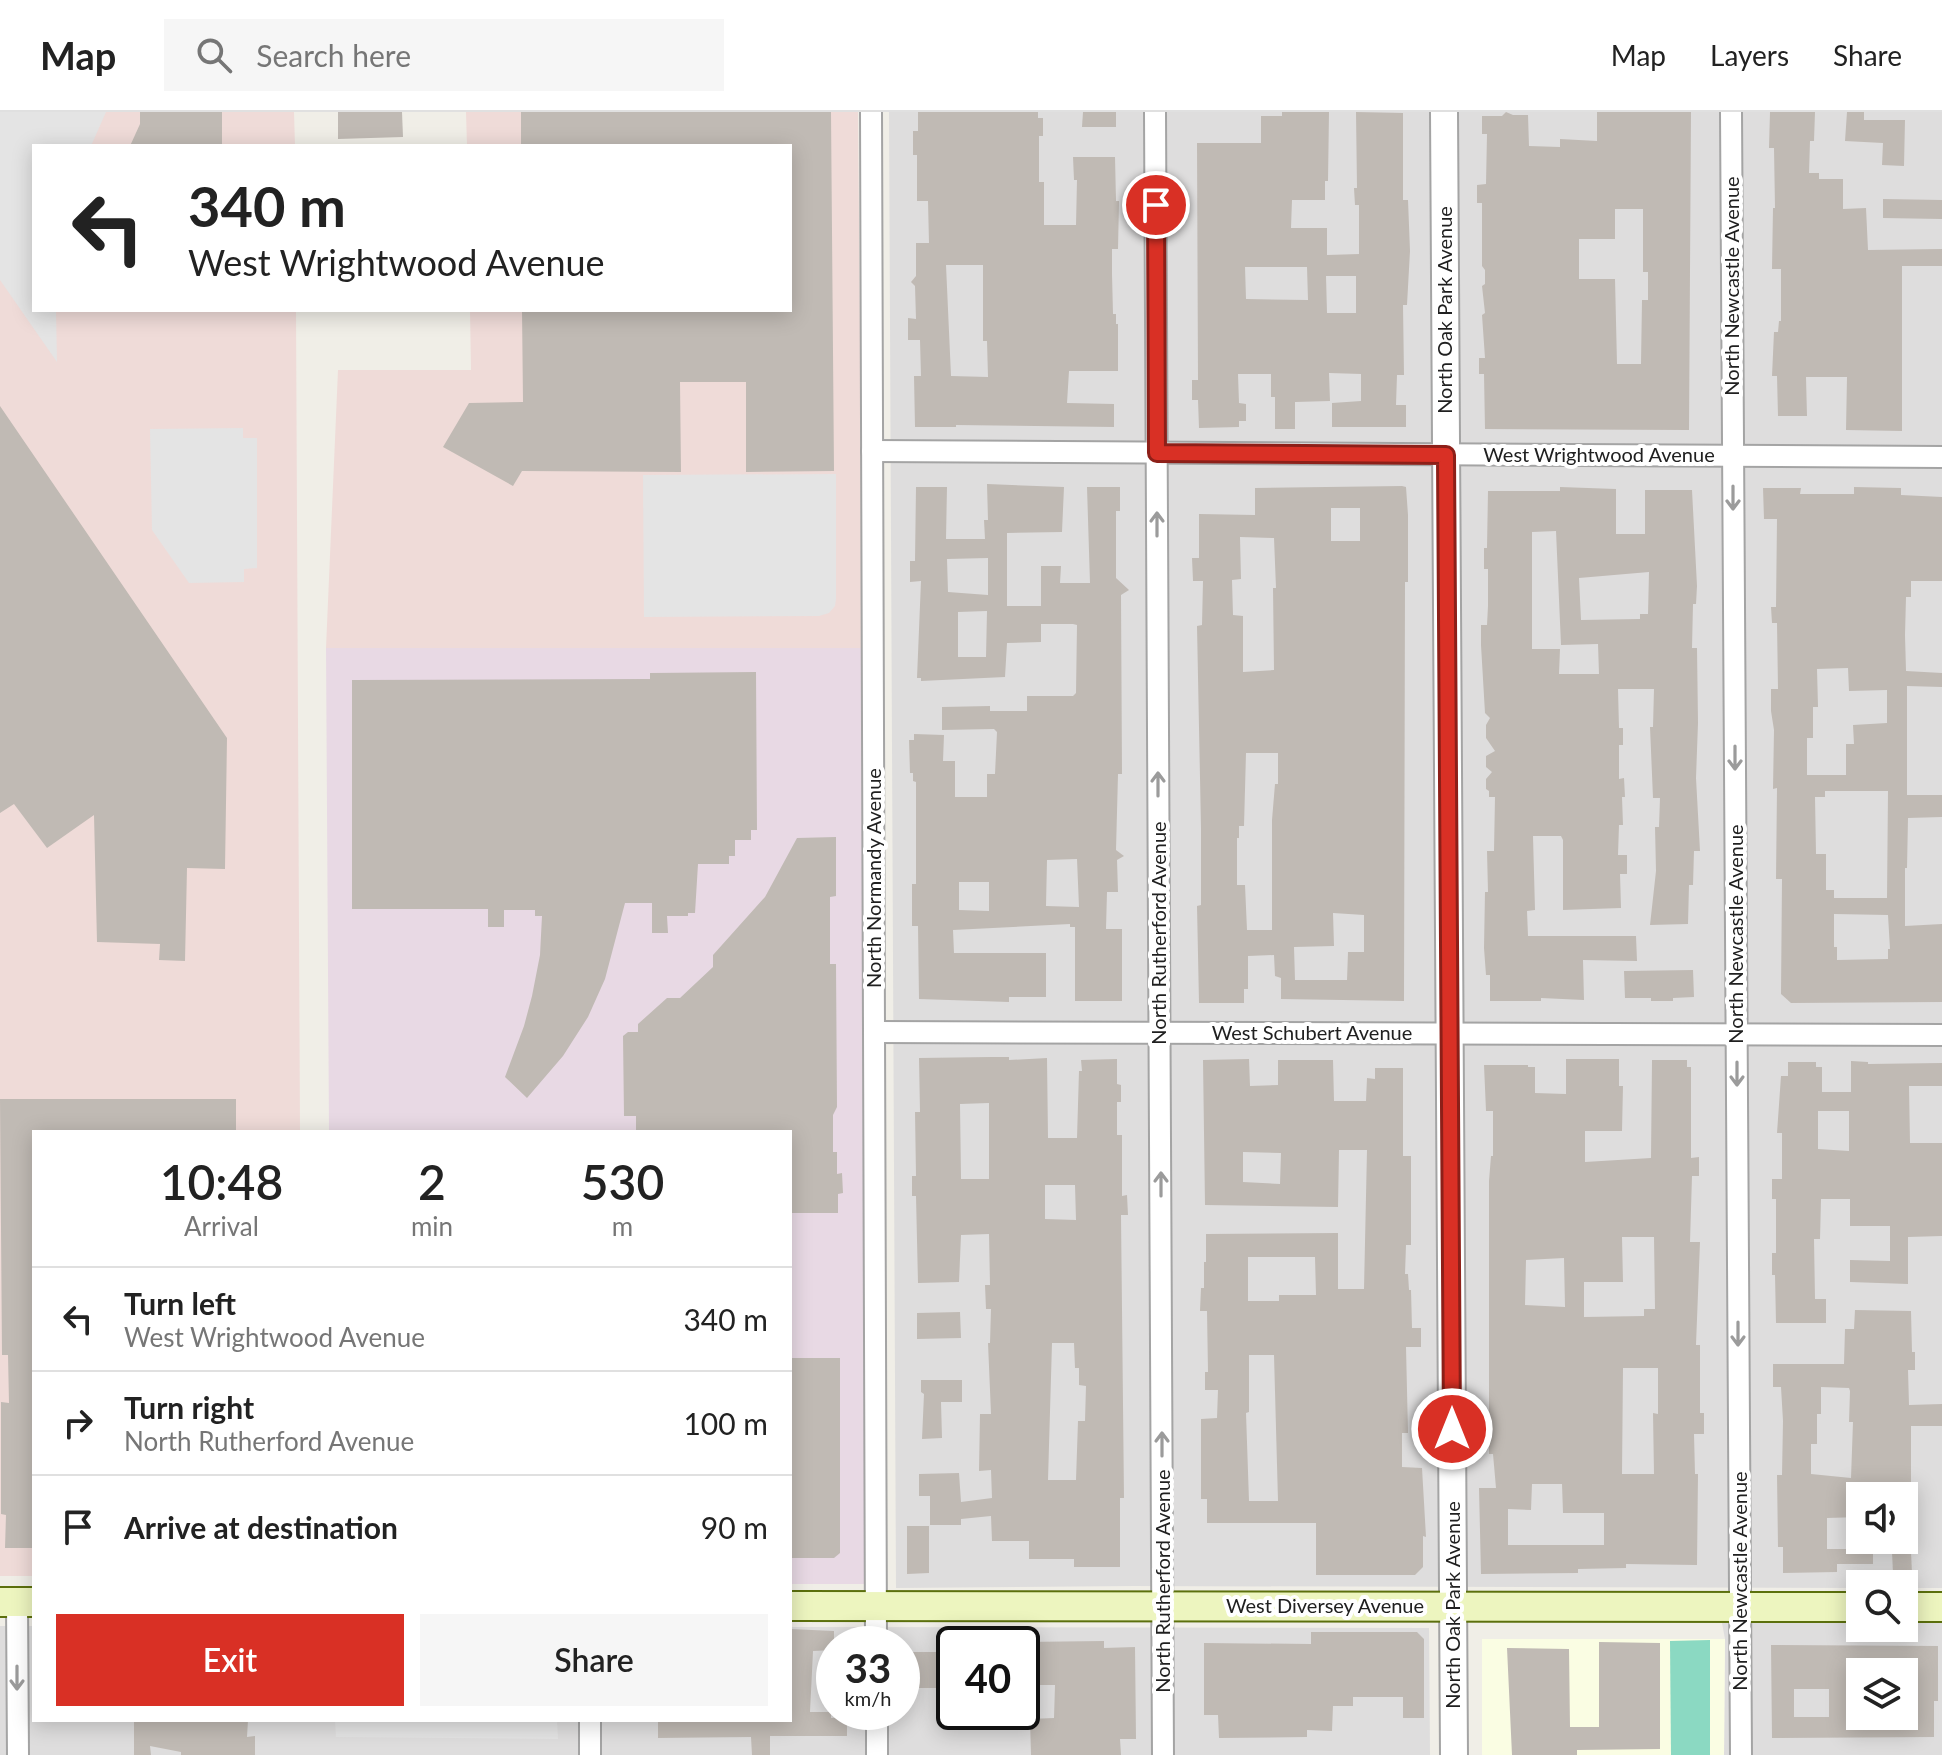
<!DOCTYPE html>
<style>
:root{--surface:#fff;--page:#f6f6f6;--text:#222;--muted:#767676;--line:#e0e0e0;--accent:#d93025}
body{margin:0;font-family:Lato,sans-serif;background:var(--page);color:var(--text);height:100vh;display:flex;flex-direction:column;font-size:30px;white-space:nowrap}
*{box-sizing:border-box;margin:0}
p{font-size:26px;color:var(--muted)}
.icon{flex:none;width:44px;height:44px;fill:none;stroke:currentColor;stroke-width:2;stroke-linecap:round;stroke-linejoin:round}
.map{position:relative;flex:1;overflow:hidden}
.side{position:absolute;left:32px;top:1018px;width:760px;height:592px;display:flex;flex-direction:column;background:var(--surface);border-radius:0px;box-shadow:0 4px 20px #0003}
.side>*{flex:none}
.guide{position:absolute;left:32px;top:32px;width:760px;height:168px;border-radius:0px;box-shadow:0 4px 20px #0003;background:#fff;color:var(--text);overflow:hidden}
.fabs{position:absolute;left:1846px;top:1370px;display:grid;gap:16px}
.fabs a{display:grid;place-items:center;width:72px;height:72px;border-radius:0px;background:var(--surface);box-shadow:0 4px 20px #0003;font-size:40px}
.speed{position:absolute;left:816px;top:1514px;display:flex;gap:16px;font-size:40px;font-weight:700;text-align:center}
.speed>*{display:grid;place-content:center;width:104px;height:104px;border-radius:50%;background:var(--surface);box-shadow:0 4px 20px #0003;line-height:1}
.speed small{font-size:20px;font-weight:400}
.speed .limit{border:4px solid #111;border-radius:12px;background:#fff;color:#111}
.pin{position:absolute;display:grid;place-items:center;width:68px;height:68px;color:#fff;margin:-34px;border:4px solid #fff;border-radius:50%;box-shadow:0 2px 8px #0007}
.me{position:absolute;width:88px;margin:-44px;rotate:0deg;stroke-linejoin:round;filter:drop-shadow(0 0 6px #0008)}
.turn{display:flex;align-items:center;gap:28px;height:168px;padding:0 24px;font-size:36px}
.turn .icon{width:104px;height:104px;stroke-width:2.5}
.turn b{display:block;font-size:56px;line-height:68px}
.eta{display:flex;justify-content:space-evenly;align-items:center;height:136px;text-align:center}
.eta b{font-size:48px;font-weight:600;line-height:56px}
.action{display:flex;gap:16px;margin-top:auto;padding:16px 24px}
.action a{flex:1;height:92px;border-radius:0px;background:var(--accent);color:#fff;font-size:32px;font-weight:600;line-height:92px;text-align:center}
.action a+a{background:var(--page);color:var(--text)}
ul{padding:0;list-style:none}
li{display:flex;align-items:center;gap:24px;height:104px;padding:0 24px;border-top:2px solid var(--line)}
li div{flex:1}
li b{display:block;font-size:30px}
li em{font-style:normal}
header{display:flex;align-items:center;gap:48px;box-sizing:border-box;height:112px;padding:0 40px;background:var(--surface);border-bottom:2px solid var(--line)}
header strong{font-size:38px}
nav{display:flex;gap:44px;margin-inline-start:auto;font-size:28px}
.search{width:560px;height:72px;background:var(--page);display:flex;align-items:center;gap:20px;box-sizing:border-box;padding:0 28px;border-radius:0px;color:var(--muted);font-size:30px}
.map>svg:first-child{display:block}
</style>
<header>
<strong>Map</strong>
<div class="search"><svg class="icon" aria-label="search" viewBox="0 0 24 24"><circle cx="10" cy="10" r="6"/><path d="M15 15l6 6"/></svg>Search here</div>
<nav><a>Map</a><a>Layers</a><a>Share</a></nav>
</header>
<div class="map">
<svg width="1942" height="1643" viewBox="0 0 1942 1643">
<rect width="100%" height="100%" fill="#f0eee7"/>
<!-- residential -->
<g fill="#dedddd" fill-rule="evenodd">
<path d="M889,0H1942V1476H1904V1472H1860V1476L1134,1474L896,1476ZM1860,1384H1904V1428H1860Z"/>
<path d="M1722,1511H1860V1516H1904V1511H1942V1643H1724L1725,1527ZM1860,1560H1904V1604H1860Z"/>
<path d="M0,1514H34V1608H790V1515L1429,1516L1430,1643H0ZM834,1532H902V1600H834ZM954,1532H1022V1600H954Z"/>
</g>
<!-- commercial -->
<g fill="#efdbd8">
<polygon points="0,0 294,0 295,34 34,34 34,198 296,198 300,1020 34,1020 34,1464 0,1464"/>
<polygon points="466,0 858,0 863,536 326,536 338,258 471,258 470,198 790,198 790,34 467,34"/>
</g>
<!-- industrial -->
<polygon fill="#e8d9e4" points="326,536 863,536 867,1472 790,1472 790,1020 329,1020"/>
<!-- education -->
<polygon fill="#fafde3" points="1482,1527 1725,1527 1724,1643 1482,1643"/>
<!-- pitch -->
<polygon fill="#8bd9c2" points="1710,1528 1710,1643 1671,1643 1670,1529"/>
<!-- parking -->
<g fill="#e4e4e4">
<polygon points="0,0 106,0 91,34 34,34 34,198 56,198 57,250 0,168"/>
<polygon points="243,316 243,326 257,326 257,456 244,457 244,470 189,471 152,418 150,317"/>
<polygon points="836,362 836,487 835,494 829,501 819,504 644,505 643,363"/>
<polygon points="335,1608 557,1608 558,1627 336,1625"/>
</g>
<!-- building -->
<g fill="#c0bab4" fill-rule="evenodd">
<polygon points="140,0 222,0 222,34 130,34 140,12"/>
<polygon points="338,0 402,0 403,25 338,27"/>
<polygon points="521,0 831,0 834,359 746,360 746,270 680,270 681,360 522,359 513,374 443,335 469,291 523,290 522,198 790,198 790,34 521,34"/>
<path d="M918,0H1038V6H1043V24H1039V70H1044V113H1076L1077,68H1074L1073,45H1115L1116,89H1119L1118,137H1112V162L1113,202H1116V212H1118V259H1069L1067,291L1114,292V315L956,313V315H915L914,264H921L920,228H908V206L916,207L915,174L911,170L916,164V131H929L928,89H917V43H913V19H918ZM946,153H983V229H987L988,265L951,264Z"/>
<polygon points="1083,0 1116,0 1116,15 1082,15"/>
<path d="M1282,0H1329L1328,69H1325V88H1292L1291,116H1327V143L1359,142V93H1355L1354,76H1357L1356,0L1403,1V88H1408L1410,139L1407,193H1403L1404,263H1397L1396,293H1406V315H1332V291L1361,289V262L1329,261L1330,289L1295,290V317H1275V285H1271V262H1238L1239,291L1246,292V309H1239V315L1199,316L1198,288H1192V268H1198L1197,31H1261V4H1282ZM1245,155H1307L1308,188L1246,187ZM1326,164H1356V201H1327Z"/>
<path d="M1506,0L1513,3H1528L1529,34L1560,35V27L1597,29V0H1691L1689,318L1485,317L1484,262H1479V246H1485L1482,203L1485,201L1482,174L1485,172V158L1482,154V91H1477V73L1486,72L1487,22H1482V4H1502ZM1615,97H1643V160H1648V188H1642L1641,252H1617L1615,167H1579V127H1615Z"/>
<polygon points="1770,0 1815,0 1814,29 1810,29 1809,61 1819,61 1819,67 1843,67 1843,97 1866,96 1868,138 1942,137 1942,154 1902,154 1902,319 1846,318 1847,265 1806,265 1807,304 1778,304 1777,264 1772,264 1774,220 1778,220 1779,209 1781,209 1781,157 1772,157 1773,96 1775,96 1774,36 1769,36"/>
<polygon points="1847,0 1864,0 1864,8 1905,8 1904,54 1882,53 1883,31 1845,29"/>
<polygon points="1883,87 1942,88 1942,107 1883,106"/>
<polygon points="0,294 227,626 225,757 187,756 185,849 159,848 160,832 97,830 94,703 47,736 14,692 0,701"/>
<path d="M987,372L1064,375L1062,420L1007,421V494H1041V454H1061L1060,471H1090L1087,375H1120V399H1116V466L1129,478L1121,483L1122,662H1118L1116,738L1124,744L1117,748L1118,780H1107L1106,817H1122V889H1075V815H1070V812L953,818L954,841H1046V885H1009V890L919,887L918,814H912V772H916V670L913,669V661H910L909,628H914V622L944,623L943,649H955V685H987V662H995L997,620L994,617L942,618V595L990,594V599H1027V584H1073L1076,581L1077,513L1073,512H1041V530L1007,531L1005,565L921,569V566H917L921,469L910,470V449H915L916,375H947L946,427H985L984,408H988ZM988,446V483L948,480L947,447ZM987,499L986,545H958V500ZM1077,747L1079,795L1046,794L1047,748ZM959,770H989V799L959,798Z"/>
<path d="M1402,374L1406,375L1408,403V470H1405L1404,889L1281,887V866L1275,864L1274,843L1248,844V877H1244V891H1199L1197,794L1201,793V716L1197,514L1202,513L1203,469H1193L1192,446H1199V402L1255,403V376ZM1331,396H1360V429H1331ZM1240,425L1274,426L1276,476H1273L1274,558L1243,560V504L1233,503L1232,468L1241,467ZM1246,641H1278V672H1275L1272,708V818H1247L1245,773H1237V726H1239V714H1244ZM1333,801L1364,803V840H1348L1347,868H1295L1294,835L1334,834Z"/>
<path d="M1560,375L1616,377V422H1645V378H1692L1697,474L1696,492H1693L1692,536H1697L1698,611L1696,666L1700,739H1694L1693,773H1689L1688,812L1650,813L1656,759L1655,715H1659L1660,686H1653L1650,615H1653L1654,577H1618L1619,616H1623V633H1619V667L1624,666L1625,685H1622L1623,713H1619L1618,743H1627V762H1620L1621,796L1563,798V728L1561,724H1533L1535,798L1527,799L1528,824H1636L1637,849L1583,848L1584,888L1541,886V889H1490V863H1486L1484,836L1485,780H1488L1487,739H1494L1495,685H1489V679L1486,677V667L1492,660L1486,655V644L1495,639L1486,626V613L1490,606L1485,601L1481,533V513H1487L1488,494V457H1484V436H1487L1488,379H1560ZM1556,419L1561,533L1598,532L1599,562H1559L1560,537H1532V420ZM1649,460L1648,502H1640V507L1581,508L1579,466Z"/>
<path d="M1854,375L1901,376V383L1942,385V469H1911V485H1906L1905,523L1906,559L1942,561V575L1907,574V683H1942V705L1908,706L1907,756H1905V814L1942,812V890L1791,891L1781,882L1782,767H1776L1777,676L1773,677L1774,618L1771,599V577H1778L1777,511H1772L1771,495H1776L1777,407H1764L1763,376H1801L1800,382H1854ZM1848,556L1849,579L1887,578V611L1853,613L1854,632H1846V663H1807V626H1813V595H1818L1817,557ZM1825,679H1888L1887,786H1834V778H1826V742H1816L1815,685H1825ZM1834,802L1888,803L1890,837H1888V847L1837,848V835H1834Z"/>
<polygon points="756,560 757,718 751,718 751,728 735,728 735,744 729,744 729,752 698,752 695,801 688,801 688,804 667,804 668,821 652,821 652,791 625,791 605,867 588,905 563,944 527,986 505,965 524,914 532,884 540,843 542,804 535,804 535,798 504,798 504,815 488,815 488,797 352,797 352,568 650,567 650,561"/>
<polygon points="836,725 836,784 830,785 830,852 836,852 837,995 833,1003 833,1040 837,1040 837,1062 842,1061 843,1081 838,1082 838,1101 790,1101 790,1020 636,1020 636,1004 624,1004 623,924 628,920 638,920 638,912 667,886 680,886 713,855 713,843 765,785 797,726"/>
<polygon points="1693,858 1694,885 1673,886 1673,889 1651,889 1651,886 1625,886 1624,859"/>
<path d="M991,945H1009V948L1047,946L1048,1026H1077L1079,959H1082L1081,948L1117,947V972L1121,973V990H1117V1023H1122V1084L1127,1083L1128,1103H1121L1124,1386H1120V1455H1074V1447H1029V1429H992L991,1404L961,1407V1413H930V1384H919V1362L959,1361L961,1390L992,1386L991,1358L979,1359L980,1302H991L988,1231H990L991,1197H986L985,1173H990L989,1122L961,1123L959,1170L918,1171L916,1084H912V1064H916L915,1000H920L919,946ZM989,991V1067H961L960,992ZM1045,1073H1075L1076,1108L1045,1107ZM1052,1231H1074L1075,1256H1079V1273L1086,1274L1085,1309H1078L1076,1368H1048Z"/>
<path d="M1249,947L1250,974L1278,973V948H1333L1334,989H1366L1367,966L1375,967V956H1403V1044H1411V1133H1406L1405,1162H1408L1409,1178H1411L1412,1216H1421V1235H1406L1408,1321H1402V1355L1422,1356L1426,1425L1423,1424V1455L1415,1463H1316V1411H1207V1387H1201V1307L1217,1306L1218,1278H1205V1260H1208L1207,1199H1200L1201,1176H1204V1150H1206V1122L1338,1121V1177H1364L1367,1038H1339L1338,1095L1205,1093L1203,948ZM1243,1040L1281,1041L1280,1072L1243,1070ZM1248,1145H1315L1316,1183H1279V1189H1248ZM1249,1243H1274L1278,1389H1249L1246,1301L1249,1300Z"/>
<path d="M1566,947H1619V974H1623L1622,1019H1585V1050L1651,1046L1652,948H1687V955H1691V1046L1699,1045V1064H1692L1690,1130H1700L1696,1233H1700V1301H1704V1322H1694L1695,1362H1698L1697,1453L1626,1452V1456L1578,1457V1461L1481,1462L1479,1376H1496L1493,1342H1489V1069L1491,1044H1493V999H1486L1484,953H1528V955H1535V981L1566,982ZM1622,1125H1654L1655,1197H1644V1204L1584,1205V1170H1623ZM1564,1146L1565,1195L1525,1193L1526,1148ZM1623,1256H1658V1302L1653,1301L1654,1362H1622ZM1532,1372H1562L1563,1401H1604V1433H1508V1397L1531,1398Z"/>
<path d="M1851,949L1868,950V952L1942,951V974H1909L1910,1031H1942V1124L1908,1125V1172L1850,1170V1148L1890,1149V1114H1850V1087H1821L1820,1127H1814L1815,1187H1826V1211H1776L1775,1163H1772V1141H1776V1087H1772V1067H1782V1021H1777L1781,964H1788V950H1816V955H1822V980H1851ZM1818,999H1849V1039L1818,1037Z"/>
<polygon points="0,987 236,987 236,1020 34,1020 34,1436 5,1436 6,1403 1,1402 1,1290 9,1291 8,1243 2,1243"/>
<path d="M1855,1198L1911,1199L1912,1240H1915V1258H1908L1909,1293L1942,1292V1314H1911V1384H1860V1405L1827,1406V1437H1856L1855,1428H1873V1452H1837V1460L1783,1461V1435H1778L1777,1363H1782L1783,1309L1781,1275H1773V1252H1844L1845,1217H1854ZM1821,1275L1849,1276L1850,1279L1849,1310H1853L1851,1366L1811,1362V1332H1817V1302H1821Z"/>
<polygon points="960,1200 961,1226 917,1227 917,1201"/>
<polygon points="790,1246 840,1246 840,1441 834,1446 790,1446"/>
<polygon points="921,1268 962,1268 962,1290 941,1290 942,1326 922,1327 924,1282 921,1280"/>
<polygon points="907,1414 929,1414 929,1461 907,1462"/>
<polygon points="1892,1440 1911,1440 1912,1461 1893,1461"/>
<polygon points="790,1517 834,1519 834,1538 813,1539 810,1600 831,1600 831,1606 847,1605 847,1624 770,1624 770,1643 752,1643 751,1625 658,1626 658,1608 790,1608"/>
<polygon points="1311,1520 1417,1520 1424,1527 1424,1606 1403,1606 1403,1585 1353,1585 1353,1594 1333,1594 1332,1619 1307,1618 1307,1625 1219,1626 1218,1603 1204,1603 1204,1531 1311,1532"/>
<polygon points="1104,1529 1104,1536 1135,1535 1136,1627 1120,1627 1121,1643 1031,1643 1030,1607 1054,1606 1055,1573 1025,1573 1023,1530"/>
<polygon points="1599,1530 1660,1531 1660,1637 1577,1638 1577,1643 1512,1643 1507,1536 1569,1537 1570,1615 1599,1615"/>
<path d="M1771,1533L1938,1534V1589H1934V1625L1772,1626ZM1860,1560H1904V1604H1860ZM1794,1577H1829V1605H1794Z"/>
<rect x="911" y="1540" width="43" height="36"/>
<polygon points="134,1608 248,1608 247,1625 255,1624 255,1643 181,1643 181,1640 150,1634 151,1643 134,1643"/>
</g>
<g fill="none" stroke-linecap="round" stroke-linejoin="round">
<!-- minor casing -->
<g stroke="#a4a4a4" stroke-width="24">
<g id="minor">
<polyline points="871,0 876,1532"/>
<polyline points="1155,0 1163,1643"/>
<polyline points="1731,0 1741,1643"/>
<polyline points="872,339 1942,345"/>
<polyline points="875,920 1942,923"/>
<polyline points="17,1490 18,1643"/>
<polyline points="877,1600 877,1643"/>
<polyline points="590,1608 590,1643"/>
</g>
</g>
<!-- tertiary casing -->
<g stroke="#a4a4a4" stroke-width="30">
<polyline id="tertiary" points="1444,0 1454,1643"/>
</g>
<!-- secondary casing -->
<g stroke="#5c700d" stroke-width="32">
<g id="secondary">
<polyline points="0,1490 34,1490"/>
<polyline points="790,1494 1860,1495"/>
<polyline points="1904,1495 1942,1495"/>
</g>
</g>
<!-- minor -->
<use href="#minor" stroke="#fff" stroke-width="20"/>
<!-- tertiary -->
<use href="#tertiary" stroke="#fff" stroke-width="26"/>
<!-- secondary -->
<use href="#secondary" stroke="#edf5bf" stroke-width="28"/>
</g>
<!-- one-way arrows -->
<defs><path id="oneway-shaft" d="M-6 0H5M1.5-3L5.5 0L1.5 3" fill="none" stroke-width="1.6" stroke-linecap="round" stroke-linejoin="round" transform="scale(2)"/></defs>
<g stroke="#9b9b9b">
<use href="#oneway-shaft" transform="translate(1733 386) rotate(90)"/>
<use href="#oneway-shaft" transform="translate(1157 412) rotate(-90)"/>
<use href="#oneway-shaft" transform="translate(1735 646) rotate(90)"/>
<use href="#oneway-shaft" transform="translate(1158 672) rotate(-90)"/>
<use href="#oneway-shaft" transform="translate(1737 962) rotate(90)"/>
<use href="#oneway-shaft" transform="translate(1161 1072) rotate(-90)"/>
<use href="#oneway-shaft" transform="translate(1738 1222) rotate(90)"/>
<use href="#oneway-shaft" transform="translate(1162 1332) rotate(-90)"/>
<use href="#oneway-shaft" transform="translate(17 1566) rotate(90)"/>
</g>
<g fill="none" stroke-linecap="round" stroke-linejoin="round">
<!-- route casing -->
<g stroke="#8d1f18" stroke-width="20">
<polyline id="route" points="1156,93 1157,341 1446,343 1452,1317"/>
</g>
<!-- route -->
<use href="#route" stroke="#d93025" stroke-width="14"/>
</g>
<g text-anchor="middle" stroke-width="8" stroke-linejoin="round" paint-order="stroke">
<!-- street labels -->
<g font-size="20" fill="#202020" stroke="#fff">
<text transform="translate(1732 174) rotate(-90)" y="7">North Newcastle Avenue</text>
<text transform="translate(1445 198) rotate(-90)" y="7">North Oak Park Avenue</text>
<text x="1599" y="350">West Wrightwood Avenue</text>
<text transform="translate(874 766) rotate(-90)" y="7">North Normandy Avenue</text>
<text transform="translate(1159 821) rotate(-90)" y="7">North Rutherford Avenue</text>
<text transform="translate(1736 822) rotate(-90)" y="7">North Newcastle Avenue</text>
<text x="1312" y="928">West Schubert Avenue</text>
<text transform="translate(1163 1469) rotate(-90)" y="7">North Rutherford Avenue</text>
<text transform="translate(1740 1469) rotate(-90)" y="7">North Newcastle Avenue</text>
<text transform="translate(1453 1493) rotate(-90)" y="7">North Oak Park Avenue</text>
<text x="1325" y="1501">West Diversey Avenue</text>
</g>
</g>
</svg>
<div class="fabs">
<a><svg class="icon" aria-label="sound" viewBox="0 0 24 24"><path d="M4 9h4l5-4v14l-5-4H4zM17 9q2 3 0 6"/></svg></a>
<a><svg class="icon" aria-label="search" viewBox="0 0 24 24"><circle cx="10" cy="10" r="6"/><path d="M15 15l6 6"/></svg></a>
<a><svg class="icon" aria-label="layers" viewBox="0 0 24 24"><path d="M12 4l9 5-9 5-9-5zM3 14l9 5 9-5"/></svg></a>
</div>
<div class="speed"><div>33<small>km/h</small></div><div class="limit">40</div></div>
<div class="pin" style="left:1156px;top:93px;background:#d93025"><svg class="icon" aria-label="arrive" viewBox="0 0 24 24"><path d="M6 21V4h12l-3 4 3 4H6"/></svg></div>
<svg class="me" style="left:1452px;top:1317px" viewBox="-20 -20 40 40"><circle r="17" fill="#d93025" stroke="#fff" stroke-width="3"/><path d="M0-11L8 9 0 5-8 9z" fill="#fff"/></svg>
<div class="guide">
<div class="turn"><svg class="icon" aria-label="left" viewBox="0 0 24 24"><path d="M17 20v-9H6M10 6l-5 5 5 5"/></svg><div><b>340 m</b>West Wrightwood Avenue</div></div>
</div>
<section class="side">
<div class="eta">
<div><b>10:48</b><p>Arrival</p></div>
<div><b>2</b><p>min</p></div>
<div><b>530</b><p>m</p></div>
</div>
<ul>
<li><svg class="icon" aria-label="left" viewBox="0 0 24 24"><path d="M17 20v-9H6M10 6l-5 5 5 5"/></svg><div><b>Turn left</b><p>West Wrightwood Avenue</p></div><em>340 m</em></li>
<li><svg class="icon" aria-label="right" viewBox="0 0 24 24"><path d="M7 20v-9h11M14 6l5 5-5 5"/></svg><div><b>Turn right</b><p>North Rutherford Avenue</p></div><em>100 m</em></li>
<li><svg class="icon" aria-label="arrive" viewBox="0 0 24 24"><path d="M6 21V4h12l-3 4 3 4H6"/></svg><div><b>Arrive at destination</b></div><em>90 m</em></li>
</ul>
<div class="action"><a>Exit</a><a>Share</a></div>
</section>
</div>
